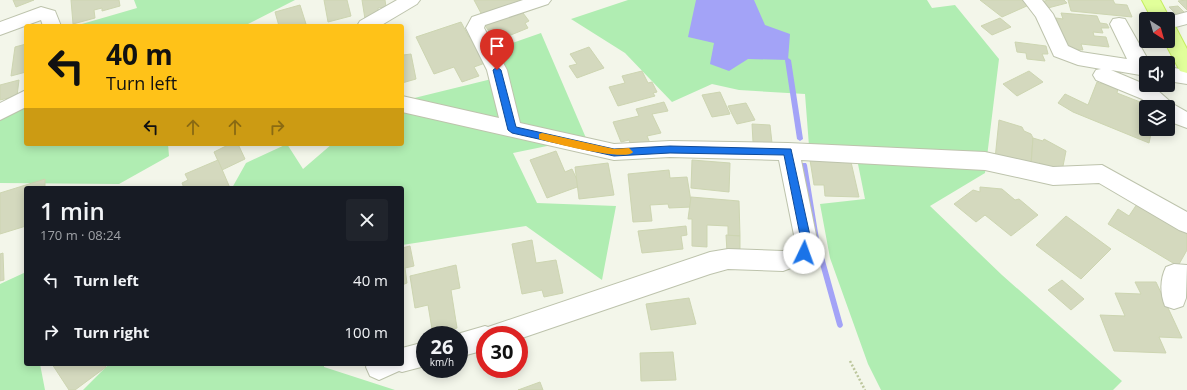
<!DOCTYPE html>
<meta charset="utf-8">
<style>
:root{--surface:#171b24;--page:#20242c;--text:#f1f3f6;--muted:#9ea1a6}
body{margin:0;font-family:"Open Sans",sans-serif;background:var(--page);color:var(--text);height:100vh;display:flex;flex-direction:column;font-size:15px;white-space:nowrap}
*{box-sizing:border-box;margin:0}
p{font-size:13px;color:var(--muted)}
.icon{flex:none;width:22px;height:22px;fill:none;stroke:currentColor;stroke-width:2;stroke-linecap:round;stroke-linejoin:round}
.map{position:relative;flex:1;overflow:hidden}
.details{position:absolute;left:24px;top:186px;width:380px;height:180px;display:flex;flex-direction:column;background:var(--surface);border-radius:4px;box-shadow:0 2px 10px #0003}
.details>*{flex:none}
.banner{position:absolute;left:24px;top:24px;width:380px;height:122px;border-radius:4px;box-shadow:0 2px 10px #0003;background:#ffc218;color:#111;overflow:hidden}
.needle{width:26px;rotate:143deg}
.fabs{position:absolute;left:1139px;top:12px;display:grid;gap:8px}
.fabs a{display:grid;place-items:center;width:36px;height:36px;border-radius:4px;background:var(--surface);box-shadow:0 2px 10px #0003;font-size:20px}
.speed{position:absolute;left:416px;top:326px;display:flex;gap:8px;font-size:20px;font-weight:700;text-align:center}
.speed>*{display:grid;place-content:center;width:52px;height:52px;border-radius:50%;background:var(--surface);box-shadow:0 2px 10px #0003;line-height:1}
.speed small{font-size:10px;font-weight:400}
.speed .limit{border:6px solid #d22;background:#fff;color:#111}
.pin{position:absolute;display:grid;place-items:center;width:34px;height:34px;color:#fff;margin:-41px -17px;border-radius:50% 50% 50% 0;rotate:-45deg;box-shadow:0 0 4px #0007}
.pin .icon{rotate:45deg}
.me{position:absolute;width:44px;margin:-22px;rotate:3deg;stroke-linejoin:round;filter:drop-shadow(0 0 3px #0008)}
.turn{display:flex;align-items:center;gap:14px;height:84px;padding:0 16px;font-size:18px}
.turn .icon{width:52px;height:52px;stroke-width:2.5}
.turn b{display:block;font-size:28px;line-height:34px}
.lanes{display:flex;align-items:center;height:38px;padding:0 16px;background:#0003;justify-content:center;gap:20px;direction:ltr}
.lanes .off{opacity:.35}
.round{display:grid;place-items:center;flex:none;width:42px;height:42px;border-radius:4px;background:var(--page)}
.summary{display:flex;align-items:center;justify-content:space-between;height:68px;padding:0 16px}
h1{font-size:24px;font-weight:600;line-height:30px}
ul{padding:0;list-style:none}
li{display:flex;align-items:center;gap:12px;height:52px;padding:0 16px}
li div{flex:1}
li b{display:block;font-size:15px}
li em{font-style:normal}
.map>svg:first-child{display:block}
</style>
<div class="map">
<svg width="1187" height="390" viewBox="0 0 1187 390">
<rect width="100%" height="100%" fill="#f3f6ea"/>
<!-- green -->
<g fill="#b0edb2">
<polygon points="134,0 295,0 244,26 75,26 137,8"/>
<polygon points="628,0 927,0 932,8 955,5 999,59 985,173 930,206 1002,275 1122,381 1113,390 881,390 868,364 830,258 820,204 865,199 855,149 809,146 805,94 739,90 712,84 672,102 625,53 571,19"/>
<polygon points="541,33 586,138 513,153 537,203 616,206 602,280 526,226 402,245 402,188 232,188 246,163 287,144 303,169 332,144 402,144 402,101 508,75 495,49"/>
<polygon points="26,106 26,144 168,144 169,156 119,184 0,183 0,117"/>
<polygon points="26,272 26,364 40,364 45,390 0,390 0,284"/>
<polygon points="109,364 324,364 324,367 395,390 83,390"/>
</g>
<!-- water -->
<polygon fill="#a3a3f7" points="696,0 754,0 765,25 790,34 788,60 748,59 729,71 710,64 714,43 688,37"/>
<g fill="none" stroke-linecap="round" stroke-linejoin="round">
<!-- stream -->
<g fill="#a3a3f7" fill-rule="evenodd">
<polygon points="788,58 791,60 803,139 800,141 797,139 785,60"/>
<polygon points="802,163 806,163 807,165 819,239 843,325 842,327 840,328 838,327 837,325 813,239 801,165"/>
</g>
</g>
<!-- building -->
<g fill="#d4d9be" stroke="#cdd5b1">
<polygon points="13,0 34,0 16,7"/>
<polygon points="71,0 119,0 120,6 102,11 102,8 94,10 95,18 73,24"/>
<polygon points="324,0 347,0 351,16 328,22"/>
<polygon points="362,0 385,0 386,7 378,8 379,16 365,19"/>
<polygon points="474,0 521,0 523,2 482,15"/>
<polygon points="980,0 1022,0 1029,5 1002,17"/>
<polygon points="1048,0 1064,0 1067,3 1048,8 1041,2"/>
<polygon points="1068,0 1113,0 1115,4 1127,5 1132,17 1071,11"/>
<polygon points="1187,0 1187,10 1178,1"/>
<polygon points="300,5 306,24 299,26 279,26 275,12"/>
<polygon points="1178,6 1186,14 1177,15 1169,7"/>
<polygon points="520,9 529,21 525,23 528,28 496,41 483,23"/>
<polygon points="1061,13 1097,16 1100,23 1107,24 1109,28 1101,28 1103,33 1093,32 1094,36 1106,37 1109,47 1081,44 1083,50 1066,49 1056,18 1063,19"/>
<polygon points="1000,18 1011,27 992,35 981,26"/>
<polygon points="461,22 469,37 473,35 488,62 474,67 479,76 462,82 454,67 434,74 416,37"/>
<polygon points="1015,42 1046,46 1048,54 1042,54 1045,61 1027,59 1026,53 1017,52"/>
<polygon points="26,44 26,72 11,76 15,47"/>
<polygon points="589,47 604,68 577,78 569,66 577,64 570,54"/>
<polygon points="402,49 403,55 411,54 416,79 402,83"/>
<polygon points="642,71 648,83 652,82 657,92 653,93 655,96 618,106 609,87 625,83 622,76"/>
<polygon points="1029,71 1043,82 1017,96 1003,84"/>
<polygon points="19,80 17,96 0,100 0,85"/>
<polygon points="1097,82 1101,84 1102,82 1118,88 1117,93 1153,107 1146,107 1146,129 1152,129 1149,143 1073,112 1058,103 1065,94 1088,105"/>
<polygon points="720,92 730,114 712,117 702,95"/>
<polygon points="664,102 668,111 652,114 661,133 647,136 650,143 632,147 629,140 621,142 613,122 639,116 636,109"/>
<polygon points="746,103 755,120 737,124 728,106"/>
<polygon points="999,120 1022,127 1024,131 1031,134 1033,138 1031,165 995,159"/>
<polygon points="752,124 770,125 772,143 753,142"/>
<polygon points="1033,138 1043,141 1044,139 1066,151 1062,171 1039,163 1039,170 1031,165"/>
<polygon points="230,144 238,144 245,159 222,170 214,152"/>
<polygon points="556,151 565,172 572,169 580,186 547,198 530,160"/>
<polygon points="218,160 230,188 184,188 182,183 188,180 185,174"/>
<polygon points="692,160 730,163 729,192 691,188"/>
<polygon points="810,160 851,162 859,197 825,196 824,185 814,185"/>
<polygon points="608,163 614,195 579,199 575,167"/>
<polygon points="669,170 670,178 687,177 692,207 669,208 668,204 650,205 652,221 633,222 628,174"/>
<polygon points="45,179 45,188 26,188 26,226 0,234 0,193"/>
<polygon points="980,187 1002,189 1015,200 1019,199 1038,215 1011,236 985,215 976,222 954,204 973,190 980,192"/>
<polygon points="691,197 739,201 740,236 728,236 728,226 707,225 707,247 692,246 692,219 688,219"/>
<polygon points="1137,204 1187,233 1187,250 1178,266 1108,224 1118,209 1129,216"/>
<polygon points="1066,216 1111,249 1081,279 1036,245"/>
<polygon points="686,226 687,235 681,236 683,249 642,253 638,231"/>
<polygon points="726,235 740,236 740,252 727,252"/>
<polygon points="532,240 536,263 556,260 563,293 544,297 542,290 522,294 512,244"/>
<polygon points="410,246 414,266 405,268 407,283 402,285 402,248"/>
<polygon points="3,253 4,280 0,281 0,254"/>
<polygon points="456,265 460,288 451,290 457,328 447,331 448,335 433,335 428,305 415,308 410,276"/>
<polygon points="1062,280 1084,299 1071,310 1048,290"/>
<polygon points="1135,282 1156,282 1182,338 1159,337 1166,353 1114,351 1100,315 1125,316 1115,293 1141,294"/>
<polygon points="689,298 696,324 651,330 646,304"/>
<polygon points="673,352 676,380 641,381 640,353"/>
<polygon points="52,364 104,364 106,367 75,390 69,390"/>
<polygon points="540,382 543,390 518,390"/>
</g>
<g fill="none" stroke-linecap="round" stroke-linejoin="round">
<!-- minor casing -->
<g stroke="#bdc3ac" stroke-width="2">
<g id="minor">
<polygon points="397,0 420,0 417,4 380,26 357,26 360,21"/>
<polygon points="523,0 551,0 548,4 485,25 484,28 507,70 520,123 614,144 670,141 788,143 985,152 1053,167 1102,165 1187,212 1187,233 1179,230 1099,183 1053,185 985,170 801,160 817,240 816,253 812,260 783,271 728,269 710,274 519,339 519,335 485,335 485,350 459,357 459,335 454,335 485,326 488,327 710,252 728,249 783,251 793,247 795,240 779,160 670,157 614,160 402,112 402,96 499,118 487,70 466,28 472,17"/>
<polygon points="1023,0 1042,0 1053,14 1068,46 1081,52 1127,59 1110,24 1113,19 1119,18 1125,19 1150,63 1146,63 1146,76 1111,70 1156,89 1173,104 1187,112 1187,128 1168,121 1168,107 1151,107 1142,99 1096,80 1093,75 1096,70 1101,69 1078,65 1054,56 1036,17"/>
<polygon points="41,7 55,11 61,26 43,26 41,20 0,35 0,22"/>
<polygon points="1187,12 1187,24 1168,29 1168,19 1161,19"/>
<polygon points="1168,67 1187,70 1187,84 1168,81"/>
<polygon points="26,90 26,107 0,120 0,103"/>
<path d="M1174,264L1187,265L1186,298L1183,306L1174,309L1165,306C1160,294 1160,279 1166,267Z"/>
<polygon points="425,342 425,366 402,372 399,371 379,380 370,376 366,367 367,364 402,364 402,348"/>
</g>
</g>
<!-- major casing -->
<g stroke="#c6ee60" stroke-width="2">
<g id="major">
<polygon points="1142,0 1160,0 1170,19 1168,22 1168,19 1152,19"/>
<polygon points="1168,25 1175,26 1187,49 1187,73 1180,71 1164,41 1168,41"/>
</g>
</g>
<!-- path -->
<polyline stroke="#bcc69c" stroke-width="2.5" stroke-dasharray="2 2" stroke-linecap="butt" points="850,361 865,390"/>
<!-- minor -->
<use href="#minor" fill="#fff" fill-rule="evenodd"/>
<!-- major -->
<use href="#major" fill="#e1ff9a" fill-rule="evenodd"/>
</g>
<!-- route -->
<polygon fill="#1a73e8" stroke="#114b97" points="497,67 501,70 516,127 614,149 670,146 791,149 811,240 807,256 804,257 799,253 801,240 784,155 670,153 614,156 512,133 508,130 493,70"/>
<!-- slow -->
<path fill="#f59e0b" d="M542,133L614,149L629,148L633,152C627,162 552,143 539,139V134Z"/>
</svg>
<div class="fabs">
<a><svg class="needle" viewBox="-14 -14 28 28"><path d="M0-13l5 13h-10z" fill="#e53935"/><path d="M0 13l5-13h-10z" fill="#9ea1a6"/></svg></a>
<a><svg class="icon" aria-label="sound" viewBox="0 0 24 24"><path d="M4 9h4l5-4v14l-5-4H4zM17 9q2 3 0 6"/></svg></a>
<a><svg class="icon" aria-label="layers" viewBox="0 0 24 24"><path d="M12 4l9 5-9 5-9-5zM3 14l9 5 9-5"/></svg></a>
</div>
<div class="speed"><div>26<small>km/h</small></div><div class="limit">30</div></div>
<div class="pin" style="left:497px;top:70px;background:#d93025"><svg class="icon" aria-label="arrive" viewBox="0 0 24 24"><path d="M6 21V4h12l-3 4 3 4H6"/></svg></div>
<svg class="me" style="left:804px;top:253px" viewBox="-20 -20 40 40"><circle r="19" fill="#fff"/><path d="M0-13L10 11 0 6-10 11z" fill="#1a73e8"/></svg>
<div class="banner">
<div class="turn"><svg class="icon" aria-label="left" viewBox="0 0 24 24"><path d="M17 20v-9H6M10 6l-5 5 5 5"/></svg><div><b>40 m</b>Turn left</div></div>
<div class="lanes"><svg class="icon" aria-label="left" viewBox="0 0 24 24"><path d="M17 20v-9H6M10 6l-5 5 5 5"/></svg><svg class="icon off" aria-label="ahead" viewBox="0 0 24 24"><path d="M12 20V5M6 11l6-6 6 6"/></svg><svg class="icon off" aria-label="ahead" viewBox="0 0 24 24"><path d="M12 20V5M6 11l6-6 6 6"/></svg><svg class="icon off" aria-label="right" viewBox="0 0 24 24"><path d="M7 20v-9h11M14 6l5 5-5 5"/></svg></div>
</div>
<section class="details">
<div class="summary"><div><h1>1 min</h1><p>170 m · 08:24</p></div><a class="round"><svg class="icon" aria-label="close" viewBox="0 0 24 24"><path d="M6 6l12 12M18 6L6 18"/></svg></a></div>
<ul>
<li><svg class="icon" aria-label="left" viewBox="0 0 24 24"><path d="M17 20v-9H6M10 6l-5 5 5 5"/></svg><div><b>Turn left</b></div><em>40 m</em></li>
<li><svg class="icon" aria-label="right" viewBox="0 0 24 24"><path d="M7 20v-9h11M14 6l5 5-5 5"/></svg><div><b>Turn right</b></div><em>100 m</em></li>
</ul>
</section>
</div>
